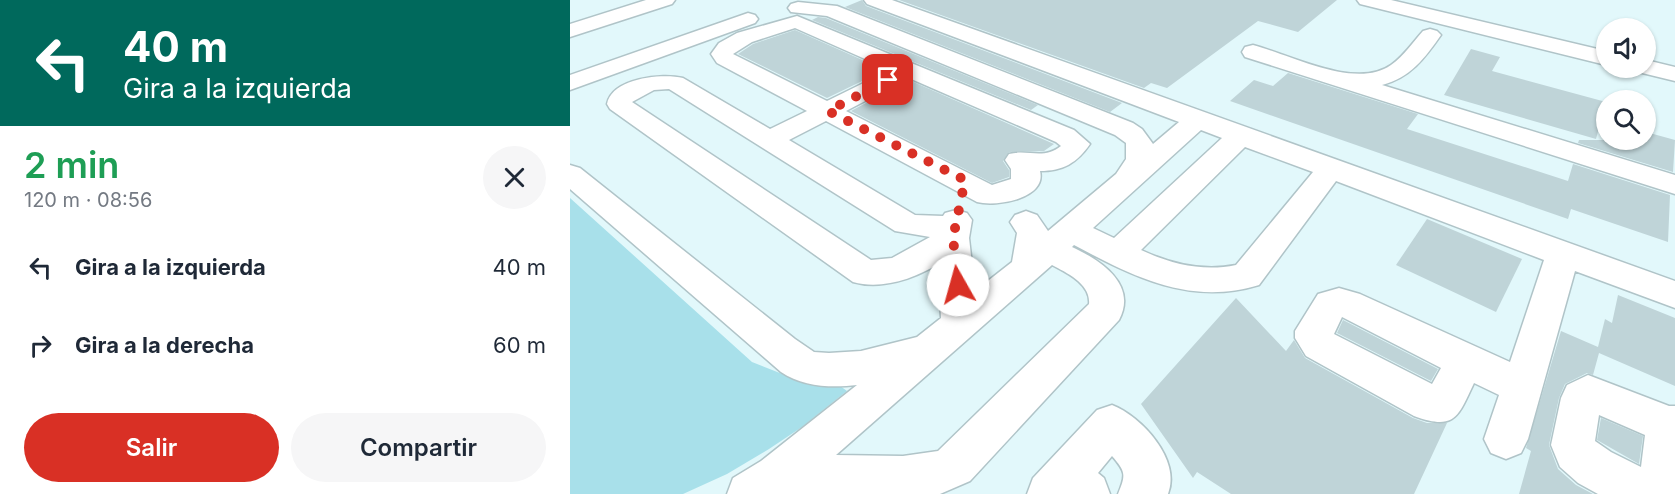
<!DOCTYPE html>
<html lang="es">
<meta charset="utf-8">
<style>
:root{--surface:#fff;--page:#f6f6f7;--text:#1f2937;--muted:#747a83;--accent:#d93025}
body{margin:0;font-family:Inter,sans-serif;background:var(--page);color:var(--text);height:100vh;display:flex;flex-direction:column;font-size:22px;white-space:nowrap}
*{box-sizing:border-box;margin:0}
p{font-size:20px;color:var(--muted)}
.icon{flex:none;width:33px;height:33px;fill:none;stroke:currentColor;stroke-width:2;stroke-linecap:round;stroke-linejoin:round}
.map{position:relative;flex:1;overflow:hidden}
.side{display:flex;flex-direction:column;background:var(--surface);width:570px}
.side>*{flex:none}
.banner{background:#00695c;color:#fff;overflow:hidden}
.tools{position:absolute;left:1026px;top:18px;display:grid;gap:12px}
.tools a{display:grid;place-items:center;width:60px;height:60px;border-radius:50%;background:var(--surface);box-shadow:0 2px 4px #0004;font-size:30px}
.pin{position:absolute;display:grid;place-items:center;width:51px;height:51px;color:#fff;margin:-26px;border-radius:12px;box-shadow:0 3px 9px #0006}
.me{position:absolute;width:66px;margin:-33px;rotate:353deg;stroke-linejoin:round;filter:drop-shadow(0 0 4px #0008)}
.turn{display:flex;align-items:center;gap:21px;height:126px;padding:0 24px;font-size:27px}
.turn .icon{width:78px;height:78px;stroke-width:2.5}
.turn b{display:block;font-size:42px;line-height:51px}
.round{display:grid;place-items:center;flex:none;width:63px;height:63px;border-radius:32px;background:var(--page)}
.overview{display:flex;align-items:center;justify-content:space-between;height:102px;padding:0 24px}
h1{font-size:36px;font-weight:600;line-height:45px;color:#1e9e55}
.button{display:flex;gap:12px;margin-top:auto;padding:12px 24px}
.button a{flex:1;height:69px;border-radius:36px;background:var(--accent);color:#fff;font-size:24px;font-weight:600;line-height:69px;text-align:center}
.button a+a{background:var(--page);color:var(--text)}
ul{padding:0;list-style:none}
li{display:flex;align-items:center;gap:18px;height:78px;padding:0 24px}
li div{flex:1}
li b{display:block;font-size:22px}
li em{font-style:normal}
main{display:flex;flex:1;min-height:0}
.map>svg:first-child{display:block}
</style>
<main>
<section class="side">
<div class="banner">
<div class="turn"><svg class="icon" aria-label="left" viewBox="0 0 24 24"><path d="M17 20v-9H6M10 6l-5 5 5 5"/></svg><div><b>40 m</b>Gira a la izquierda</div></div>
</div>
<div class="overview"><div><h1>2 min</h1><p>120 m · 08:56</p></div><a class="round"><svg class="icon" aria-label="close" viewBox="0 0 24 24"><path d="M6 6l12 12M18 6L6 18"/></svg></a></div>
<ul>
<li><svg class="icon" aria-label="left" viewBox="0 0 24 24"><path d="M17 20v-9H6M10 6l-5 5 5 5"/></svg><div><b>Gira a la izquierda</b></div><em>40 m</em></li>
<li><svg class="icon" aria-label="right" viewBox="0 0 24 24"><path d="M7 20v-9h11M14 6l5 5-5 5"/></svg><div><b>Gira a la derecha</b></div><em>60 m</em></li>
</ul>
<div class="button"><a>Salir</a><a>Compartir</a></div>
</section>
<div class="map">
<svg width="1105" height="494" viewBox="0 0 1105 494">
<rect width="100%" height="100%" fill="#e2f8fb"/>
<!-- green -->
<polygon fill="#a8e0ea" points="0,198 182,362 220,377 266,383 277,391 232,427 199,449 157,474 113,494 0,494"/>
<!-- building -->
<g fill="#bfd4d8">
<polygon points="292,0 296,6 552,103 540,112 275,7"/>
<polygon points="329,0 767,0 728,32 688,21 597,88 581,83 574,88"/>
<polygon points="248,17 256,18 468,105 461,110 242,20"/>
<polygon points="225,30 315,70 257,98 168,54 183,44"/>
<polygon points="901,49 930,57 922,71 1036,102 1026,139 874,95"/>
<polygon points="718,73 848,114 837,129 998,181 1003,164 1100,195 1098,242 1001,209 998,219 660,101 684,80 703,86"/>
<polygon points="339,80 484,144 474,151 439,152 433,161 439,170 439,177 422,183 281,111"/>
<polygon points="1076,132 1105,140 1103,172 1008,143 1009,140 1076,140"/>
<polygon points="857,219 952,259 926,312 826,265"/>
<polygon points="1048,295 1105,318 1105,386 1029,353 1023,375 1017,373 995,384 989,398 979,445 988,469 1006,485 1023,494 949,494 961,451 956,448 991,331 1028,347 1035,319 1042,323"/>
<polygon points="666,298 716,351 724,340 735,358 843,418 857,423 877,423 844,494 661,494 627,472 623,478 571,404"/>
<polygon points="773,320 868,369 861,381 767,333"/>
<polygon points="1031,418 1073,436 1069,464 1027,440"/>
</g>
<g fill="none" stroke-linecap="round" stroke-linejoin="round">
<!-- minor casing -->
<g stroke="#b0c4c8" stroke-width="3">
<g id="minor">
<polygon points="76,0 105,0 102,4 0,37 0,24"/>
<path d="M294,0H322L1105,281V308L1005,271L958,439L951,453L936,459L921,453L914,439L929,395L904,383C888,417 885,431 844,416L736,356L725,338V331L748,294L769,288L790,294L940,362L974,260L766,181L689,285C620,306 564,277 504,245L502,247C530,260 568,284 549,320L400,481L370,494H157L163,478L191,461L287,385C262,388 233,387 211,372L0,189V165L10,168L225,339L244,352L259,353L291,351L347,337L371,318L368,264C344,279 311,290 283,282L40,109L37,104C42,78 92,73 113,78L200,129L237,111L147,63L141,54L149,43L167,33L227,16L504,130L520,144C507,163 493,171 470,171C477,199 426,207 407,202L256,121L219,140L345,215L373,216L375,213L386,210L397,213L402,220L399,238L405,291L442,262L447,233L440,222L445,215L456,211L467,215L478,231L546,174L556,159V143L545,135L257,16L221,12L218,8L221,4L228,2L267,6L563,123L572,129L583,144L609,122L297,4ZM225,28L320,70L257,101L163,54L182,42ZM339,78L486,142L491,146C474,160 458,149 439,154L435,160L441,169V179L422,185L276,111ZM99,89L325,231L360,237L322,258L301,260L62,102L84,90ZM631,130L652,138L544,238L523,228ZM675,147L743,172L666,265C633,272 601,264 571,250ZM482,265C497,273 521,284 519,304L368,451L333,456L266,455ZM772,317L871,368L862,384L764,334Z"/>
<polygon points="787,0 821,0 1036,51 1036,65 790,4"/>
<polygon points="178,13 185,15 188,19 185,23 0,90 0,75"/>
<path d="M860,29L867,31L871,35C855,58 840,78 812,85L1105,175V194L675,57L672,52L675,47L683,45C721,55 786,90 821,65C834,56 843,42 853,31Z"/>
<polygon points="1076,60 1105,67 1105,81 1068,72 1065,68 1076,68"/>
<path d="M1018,375L1099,406H1105V494H1028L1008,483L990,467L981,445L991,398L997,385ZM1029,415L1075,435L1071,467L1041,452L1025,441Z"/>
<path d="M542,405C571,416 612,460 598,494H548C556,475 556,472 542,456L528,473L534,478L540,494H457L463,478L527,410Z"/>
</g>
</g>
<!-- minor -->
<use href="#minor" fill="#fff" fill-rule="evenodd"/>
</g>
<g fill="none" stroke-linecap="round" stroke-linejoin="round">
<!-- route -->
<polyline stroke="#d93025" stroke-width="10" stroke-dasharray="0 18" points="318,80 258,111 395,180 383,238 388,285"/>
</g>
</svg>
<div class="tools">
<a><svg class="icon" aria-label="sound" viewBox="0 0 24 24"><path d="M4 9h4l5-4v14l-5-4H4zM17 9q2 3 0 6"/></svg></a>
<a><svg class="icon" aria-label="search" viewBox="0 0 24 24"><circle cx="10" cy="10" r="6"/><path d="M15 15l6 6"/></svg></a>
</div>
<div class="pin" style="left:318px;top:80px;background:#d93025"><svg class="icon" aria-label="arrive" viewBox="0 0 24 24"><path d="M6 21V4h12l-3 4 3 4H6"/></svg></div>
<svg class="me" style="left:388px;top:285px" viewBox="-20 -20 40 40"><circle r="19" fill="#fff"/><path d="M0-13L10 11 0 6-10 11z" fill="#d93025"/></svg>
</div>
</main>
